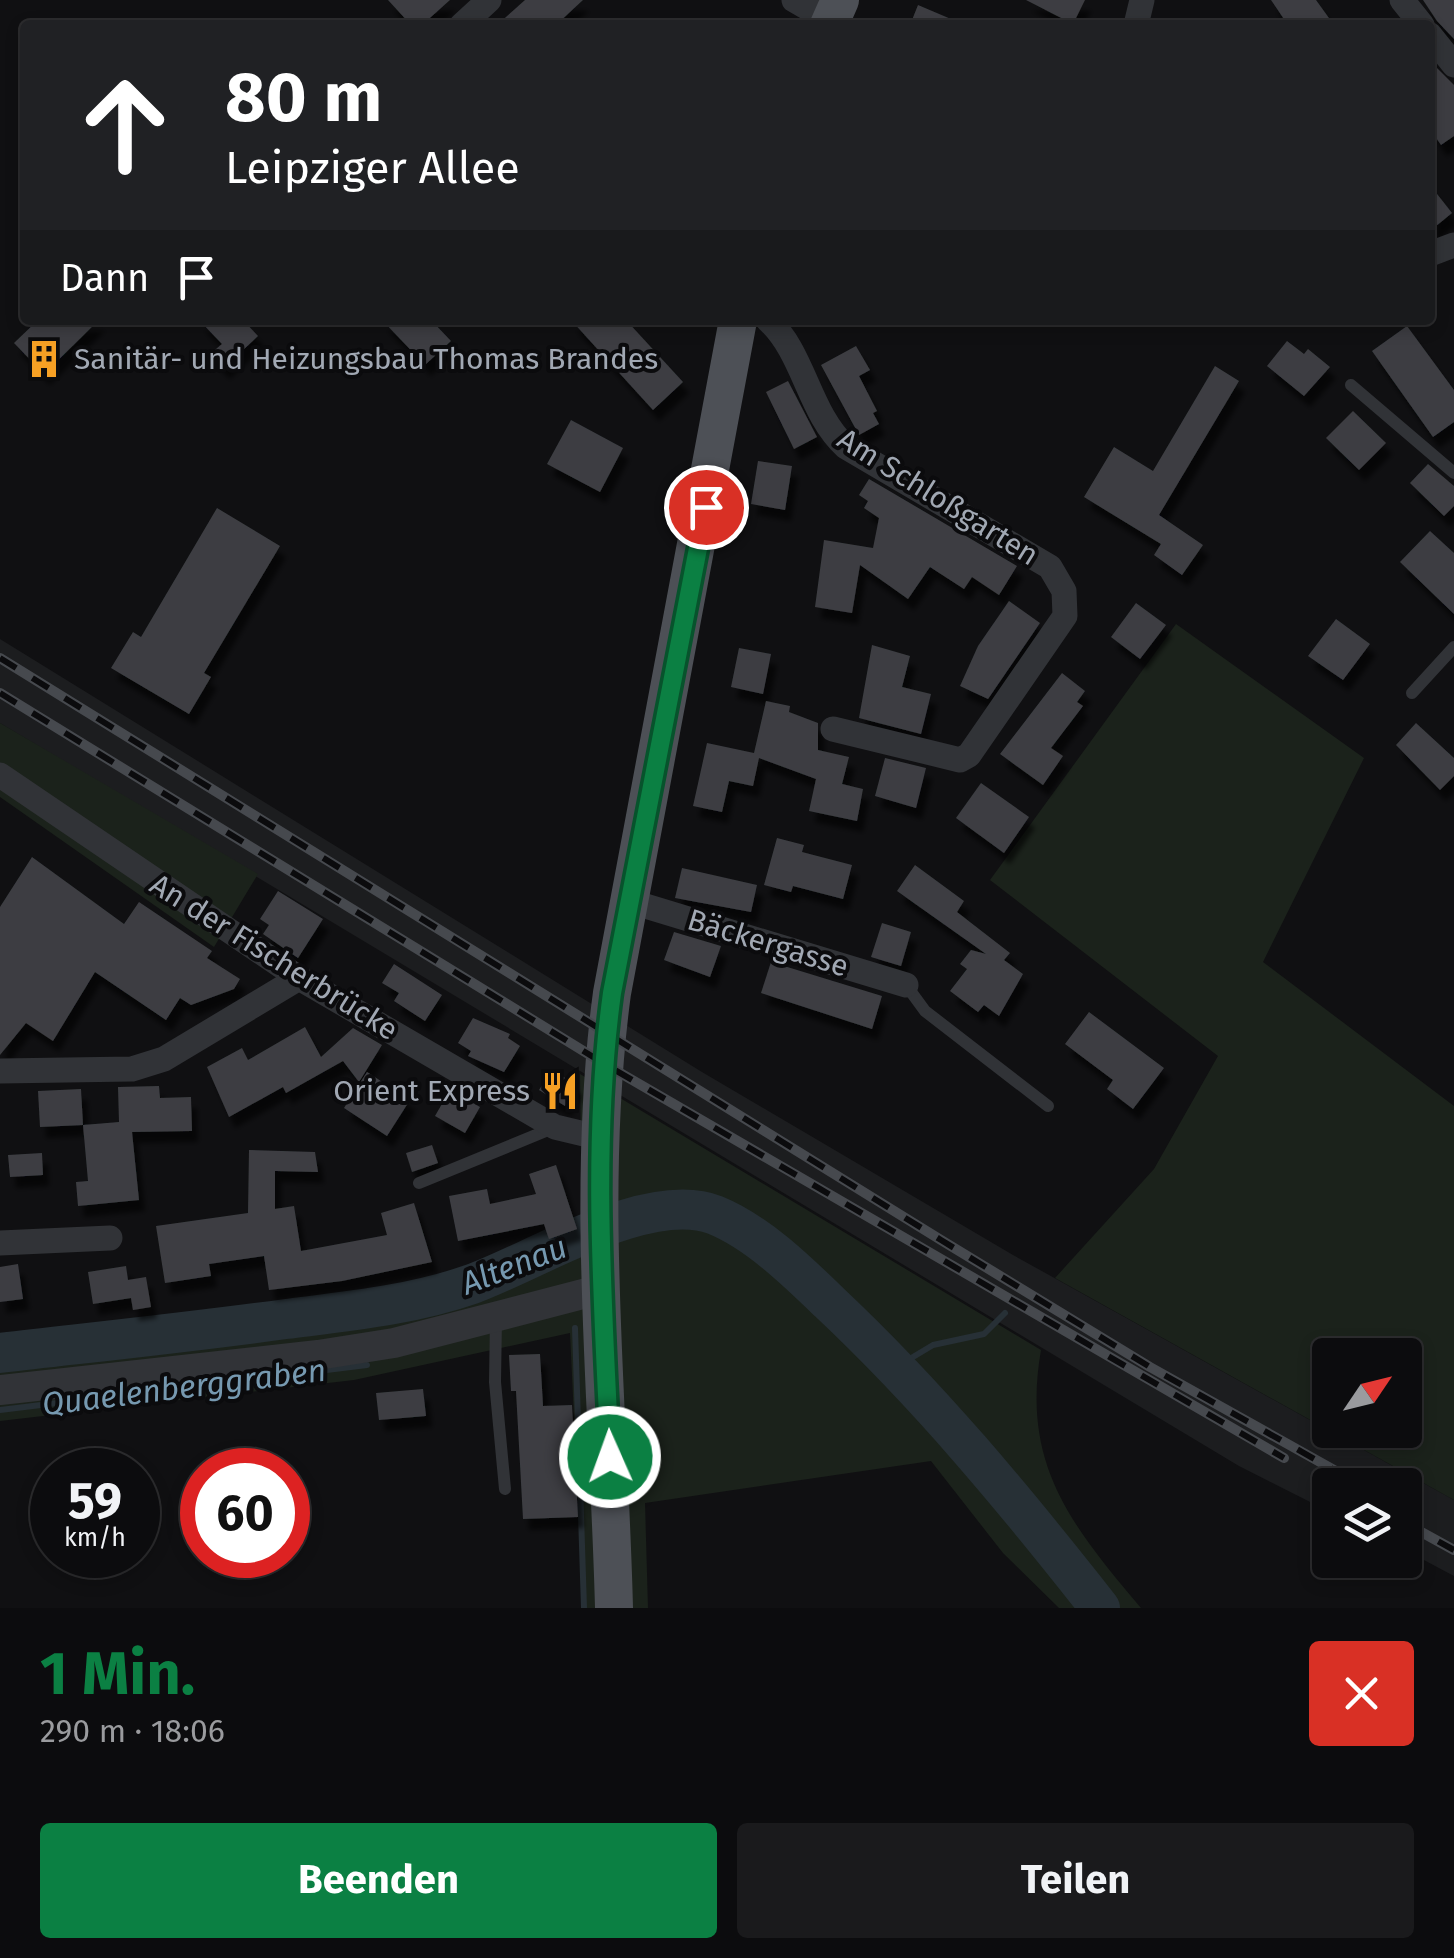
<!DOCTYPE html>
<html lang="de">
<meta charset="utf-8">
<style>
:root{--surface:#0c0c0e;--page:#1a1a1c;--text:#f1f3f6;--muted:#9a9b9e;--line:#2c2c2e;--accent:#0b8043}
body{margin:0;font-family:"Fira Sans",sans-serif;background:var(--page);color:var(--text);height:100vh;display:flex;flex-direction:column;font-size:38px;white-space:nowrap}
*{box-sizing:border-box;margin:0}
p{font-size:32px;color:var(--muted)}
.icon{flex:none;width:55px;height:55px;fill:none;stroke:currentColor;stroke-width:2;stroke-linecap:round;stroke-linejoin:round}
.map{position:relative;height:1608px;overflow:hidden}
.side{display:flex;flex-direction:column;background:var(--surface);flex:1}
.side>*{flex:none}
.banner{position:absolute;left:20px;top:20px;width:1415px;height:305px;border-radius:10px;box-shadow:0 5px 15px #0003,0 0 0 2px var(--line);background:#202124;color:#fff;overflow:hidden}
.needle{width:65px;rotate:55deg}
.buttons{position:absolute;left:1312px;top:1338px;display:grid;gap:20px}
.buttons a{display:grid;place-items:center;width:110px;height:110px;border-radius:10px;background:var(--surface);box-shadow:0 5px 15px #0003,0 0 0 2px var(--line);font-size:50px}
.speed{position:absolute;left:30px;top:1448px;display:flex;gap:20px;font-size:50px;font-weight:700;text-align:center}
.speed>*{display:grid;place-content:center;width:130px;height:130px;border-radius:50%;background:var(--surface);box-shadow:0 5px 15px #0003,0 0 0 2px var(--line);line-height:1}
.speed small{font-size:25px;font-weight:400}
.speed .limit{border:15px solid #d22;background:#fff;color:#111}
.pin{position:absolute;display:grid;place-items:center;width:85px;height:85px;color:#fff;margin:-42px;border:5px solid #fff;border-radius:50%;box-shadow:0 2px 10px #0007}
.me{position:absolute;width:110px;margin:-55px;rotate:358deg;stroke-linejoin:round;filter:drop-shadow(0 0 8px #0008)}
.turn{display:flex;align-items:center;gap:35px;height:210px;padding:0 40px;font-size:45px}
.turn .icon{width:130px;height:130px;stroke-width:2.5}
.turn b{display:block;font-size:70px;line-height:85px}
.then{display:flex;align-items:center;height:95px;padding:0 40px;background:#0003;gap:20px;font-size:38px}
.round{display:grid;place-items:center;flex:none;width:105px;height:105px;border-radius:10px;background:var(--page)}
.overview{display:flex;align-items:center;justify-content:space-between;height:170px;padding:0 40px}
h1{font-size:60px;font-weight:700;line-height:75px;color:var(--accent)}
.cta{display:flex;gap:20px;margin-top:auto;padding:20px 40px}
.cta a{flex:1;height:115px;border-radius:10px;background:var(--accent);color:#fff;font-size:40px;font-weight:700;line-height:115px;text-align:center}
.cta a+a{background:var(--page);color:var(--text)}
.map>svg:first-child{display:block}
</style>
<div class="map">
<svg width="1454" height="1608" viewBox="0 0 1454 1608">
<defs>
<filter id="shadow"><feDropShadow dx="6" dy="11" stdDeviation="2.5" flood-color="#0009"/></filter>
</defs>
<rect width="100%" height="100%" fill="#101012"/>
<!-- built -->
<polygon fill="#1c1d1f" points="0,639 702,1072 1013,1255 1454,1500 1454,1576 1405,1550 1405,1485 1330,1485 1330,1512 1239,1466 0,723"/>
<!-- green -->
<g fill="#1b221b" fill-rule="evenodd">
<path d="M1176,624L1364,758L1263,962L1454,1106V1500L1055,1278L1154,1169L1218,1056L990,880ZM1405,1355V1430H1330V1355Z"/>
<polygon points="0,723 258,874 214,947 0,797"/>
<path d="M580,1074L1041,1350C1021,1464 1071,1525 1141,1608H1059L1003,1553L931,1461L645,1503L648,1608H583L570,1333L354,1380L0,1421V1337L409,1291L464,1277L582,1234Z"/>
</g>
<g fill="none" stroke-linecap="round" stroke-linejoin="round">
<!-- stream -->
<g stroke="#273036" stroke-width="6">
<polyline points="575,1328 584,1608"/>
<polyline points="898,1366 933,1345 984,1334 1005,1313"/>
<polyline points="0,1410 367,1365"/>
</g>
<!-- river -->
<path stroke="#273036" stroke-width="40" d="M0,1353C95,1342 191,1332 286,1319C349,1311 412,1305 472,1284C535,1261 649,1189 715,1215C757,1232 797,1271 829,1302C929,1396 1015,1500 1100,1608"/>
</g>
<!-- building -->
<g fill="#3c3e42" filter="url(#shadow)">
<polygon points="388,0 450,0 422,25 411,25"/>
<polygon points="525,0 583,0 556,25 497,25"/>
<polygon points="1026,0 1085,0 1073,24"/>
<polygon points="1271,0 1316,0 1334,25 1288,25"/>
<polygon points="1423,0 1454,0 1454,39 1437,21"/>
<polygon points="918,5 965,25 910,25"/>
<polygon points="1430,61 1454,85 1454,136 1441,145 1430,129"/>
<polygon points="1430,185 1452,213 1430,231"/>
<polygon points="38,320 99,320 44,374 14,343"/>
<polygon points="199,320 243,320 258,336 224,368 210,354 222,344"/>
<polygon points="382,320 431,320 451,341 425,365"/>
<polygon points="571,320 626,320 683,382 653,410"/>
<polygon points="1407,326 1454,390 1454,422 1433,437 1372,351"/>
<polygon points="1287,341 1304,354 1308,349 1330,367 1304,396 1267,366"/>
<polygon points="856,346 870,370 859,376 877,411 873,413 879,424 859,435 821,365"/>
<polygon points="1215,366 1239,381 1159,515 1203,545 1182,575 1154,555 1161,544 1084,497 1114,447 1153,471"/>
<polygon points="788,381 817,437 794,449 766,392"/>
<polygon points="1353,411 1386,443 1359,470 1326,438"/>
<polygon points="571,420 623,448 600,492 547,464"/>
<polygon points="758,461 792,466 785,510 751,504"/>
<polygon points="1428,464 1454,486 1454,506 1444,516 1410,483"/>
<polygon points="869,479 1017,566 999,595 972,577 964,589 930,567 908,599 860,565 852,613 815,607 824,540 873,548 879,518 864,508 868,501 859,495"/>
<polygon points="217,508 280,546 204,673 211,677 189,714 111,668 133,632 141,637"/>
<polygon points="1430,531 1454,553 1454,614 1400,562"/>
<polygon points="1009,601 1040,623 988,699 960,686 978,646"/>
<polygon points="1136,603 1166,625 1140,659 1111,637"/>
<polygon points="1336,619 1370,644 1343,680 1308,656"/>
<polygon points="872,645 910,656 902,687 931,694 921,734 859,718"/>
<polygon points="739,648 771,654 763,694 731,687"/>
<polygon points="1062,673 1085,691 1077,702 1083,706 1051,748 1063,756 1043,785 1000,754"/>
<polygon points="766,701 790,706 789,712 818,723 818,750 849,757 842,784 863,789 857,821 809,811 816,779 759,758 753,786 729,781 722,812 693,806 707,743 754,753"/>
<polygon points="1416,723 1454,758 1454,776 1440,790 1396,745"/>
<polygon points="885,758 926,768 916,808 875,796"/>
<polygon points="981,783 1029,817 1004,853 956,818"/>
<polygon points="777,838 804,845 802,852 852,865 843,899 793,886 791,892 764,885"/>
<polygon points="32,857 124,924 139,902 212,951 207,958 240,979 234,989 191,1005 180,998 166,1020 95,972 53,1041 26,1023 0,1055 0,907"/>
<polygon points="915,865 964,901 957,912 1010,953 1004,960 1023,974 999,1016 984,1005 978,1012 950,991 967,969 960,964 971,950 986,954 897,891"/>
<polygon points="682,868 757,885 751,912 675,898"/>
<polygon points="278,891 323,919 298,958 263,934 269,925 260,919"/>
<polygon points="882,923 911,932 901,966 871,957"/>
<polygon points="674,932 721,946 710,977 664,960"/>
<polygon points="771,962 882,996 872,1029 761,993"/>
<polygon points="394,964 442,995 425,1021 394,1001 399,993 382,983"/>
<polygon points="1089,1012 1164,1068 1133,1109 1107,1089 1113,1080 1065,1044"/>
<polygon points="473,1018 510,1034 508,1038 520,1046 504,1072 468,1056 471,1051 458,1043"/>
<polygon points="305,1027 321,1057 353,1028 382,1045 359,1082 343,1061 286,1093 283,1087 229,1117 207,1067 242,1048 248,1060"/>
<polygon points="552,1070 577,1085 565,1106 539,1090"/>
<polygon points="367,1072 410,1100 387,1136 344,1108"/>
<polygon points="159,1086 160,1098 191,1097 192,1131 132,1132 139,1200 78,1206 76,1182 88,1181 83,1125 119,1122 118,1087"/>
<polygon points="81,1089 83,1125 40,1127 38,1091"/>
<polygon points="450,1090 480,1107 465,1133 435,1116"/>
<polygon points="432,1145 438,1163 412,1172 406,1153"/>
<polygon points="249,1150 315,1152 318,1172 275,1171 275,1209 294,1206 301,1251 387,1235 381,1213 414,1203 432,1262 342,1281 269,1290 264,1256 209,1264 211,1276 165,1283 156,1226 248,1213"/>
<polygon points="42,1153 43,1175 10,1177 8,1155"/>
<polygon points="556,1165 577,1229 549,1239 544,1224 458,1241 449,1196 487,1189 490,1204 536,1194 529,1174"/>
<polygon points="18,1264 23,1299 0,1302 0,1267"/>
<polygon points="126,1266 128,1280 146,1277 151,1307 133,1310 131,1298 93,1304 88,1272"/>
<polygon points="540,1354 543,1406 572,1405 578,1517 523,1519 516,1391 511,1391 509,1355"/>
<polygon points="423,1389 426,1416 379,1420 376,1393"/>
</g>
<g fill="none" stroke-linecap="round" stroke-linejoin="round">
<!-- service -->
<g stroke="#313337" stroke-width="12">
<polyline points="1351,385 1454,473"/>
<polyline points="1412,693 1454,647"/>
<polyline points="906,985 925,1011 1048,1106"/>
<polyline points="419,1183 553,1128"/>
<polyline points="496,1318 495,1382 505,1489"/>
</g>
<!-- minor -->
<g stroke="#313337" stroke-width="25">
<polyline points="794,0 837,25"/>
<polyline points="1402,0 1422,25"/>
<polyline points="462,25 489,0"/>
<polyline points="1136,25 1142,0"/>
<polyline points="1430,35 1454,65"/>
<polyline points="1430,254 1454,245"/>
<path d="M768,320C805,354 808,412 846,447L1050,567L1064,591L1065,616L969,755L960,760L833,729"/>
<polyline points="0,775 299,978 555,1127 601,1138"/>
<polyline points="629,901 906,985"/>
<polyline points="0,1071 132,1069 164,1059 299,978"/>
<polyline points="0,1243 110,1238"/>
</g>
<!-- tertiary -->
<polyline stroke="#313337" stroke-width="30" points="0,1390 318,1355 394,1343 602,1289"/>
<!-- primary -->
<g stroke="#4d5056" stroke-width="38">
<polyline points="829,25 840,0"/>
<path d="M614,1608C609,1406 585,1193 612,993L738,320"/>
</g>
<!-- rail casing -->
<g stroke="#46494e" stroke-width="10">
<g id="rail">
<polyline points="0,658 941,1240 1150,1367 1361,1485"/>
<polyline points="0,693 603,1063 1284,1458"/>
<polyline points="1405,1523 1454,1550"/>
</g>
</g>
<!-- rail -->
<use href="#rail" stroke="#0b0b0d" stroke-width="6" stroke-dasharray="19" stroke-linecap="butt"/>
</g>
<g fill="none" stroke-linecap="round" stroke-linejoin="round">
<!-- route casing -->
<g stroke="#07532c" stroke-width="25">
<path id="route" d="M610,1457C603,1303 591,1146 612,993L706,507"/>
</g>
<!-- route -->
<use href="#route" stroke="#0b8043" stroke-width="18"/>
</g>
<!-- icons -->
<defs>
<g id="building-bare" transform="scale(3)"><path d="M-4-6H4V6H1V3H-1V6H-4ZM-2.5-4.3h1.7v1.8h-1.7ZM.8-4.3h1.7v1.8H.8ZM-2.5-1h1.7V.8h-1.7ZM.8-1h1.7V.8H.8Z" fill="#f6a024" stroke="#0b0b0d" stroke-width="2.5" paint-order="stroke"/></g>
<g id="restaurant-bare" transform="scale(3)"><path d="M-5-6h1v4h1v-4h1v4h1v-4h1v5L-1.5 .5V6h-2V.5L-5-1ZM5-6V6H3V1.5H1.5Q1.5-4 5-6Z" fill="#f6a024" stroke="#0b0b0d" stroke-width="2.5" paint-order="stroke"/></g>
</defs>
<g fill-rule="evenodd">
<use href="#building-bare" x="44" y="359"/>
<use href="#restaurant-bare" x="560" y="1091"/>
</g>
<g text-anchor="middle" stroke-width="8" stroke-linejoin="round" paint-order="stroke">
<!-- poi labels -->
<g font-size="30" fill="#a1a8b3" stroke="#0b0b0d" text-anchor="start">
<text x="74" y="369">Sanitär- und Heizungsbau Thomas Brandes</text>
<text x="530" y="1101" text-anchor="end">Orient Express</text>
</g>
<!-- street labels -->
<g font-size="30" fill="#a1a8b3" stroke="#0b0b0d">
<text transform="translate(938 497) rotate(32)" y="10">Am Schloßgarten</text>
<text transform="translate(768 943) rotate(17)" y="10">Bäckergasse</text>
<text transform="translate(274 957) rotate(32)" y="10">An der Fischerbrücke</text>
</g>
<!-- water labels -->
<g font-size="32" font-style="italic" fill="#7699b0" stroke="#0b0b0d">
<text transform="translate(514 1265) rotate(-21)" y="11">Altenau</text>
<text transform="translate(184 1387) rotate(-7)" y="11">Quaelenberggraben</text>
</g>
</g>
</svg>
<div class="buttons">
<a><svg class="needle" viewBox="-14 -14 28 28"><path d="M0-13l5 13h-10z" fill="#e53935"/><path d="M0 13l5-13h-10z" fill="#9a9b9e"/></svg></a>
<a><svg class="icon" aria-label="layers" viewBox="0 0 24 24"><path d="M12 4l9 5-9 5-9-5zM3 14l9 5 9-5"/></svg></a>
</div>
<div class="speed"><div>59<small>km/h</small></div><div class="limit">60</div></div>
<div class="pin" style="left:706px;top:507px;background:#d93025"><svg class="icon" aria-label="arrive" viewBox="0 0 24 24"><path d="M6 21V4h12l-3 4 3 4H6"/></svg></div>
<svg class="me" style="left:610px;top:1457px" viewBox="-20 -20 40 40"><circle r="17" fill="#0b8043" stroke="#fff" stroke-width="3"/><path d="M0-11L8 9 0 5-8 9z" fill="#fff"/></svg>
<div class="banner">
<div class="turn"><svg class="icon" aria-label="ahead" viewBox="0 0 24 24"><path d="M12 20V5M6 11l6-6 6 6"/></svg><div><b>80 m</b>Leipziger Allee</div></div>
<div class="then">Dann<svg class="icon" aria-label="arrive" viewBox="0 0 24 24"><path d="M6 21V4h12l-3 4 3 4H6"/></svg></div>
</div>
</div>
<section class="side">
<div class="overview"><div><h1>1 Min.</h1><p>290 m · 18:06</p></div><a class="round" style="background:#d93025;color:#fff"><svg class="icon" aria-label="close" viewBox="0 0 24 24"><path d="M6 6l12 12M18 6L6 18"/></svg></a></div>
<div class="cta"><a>Beenden</a><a>Teilen</a></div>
</section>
